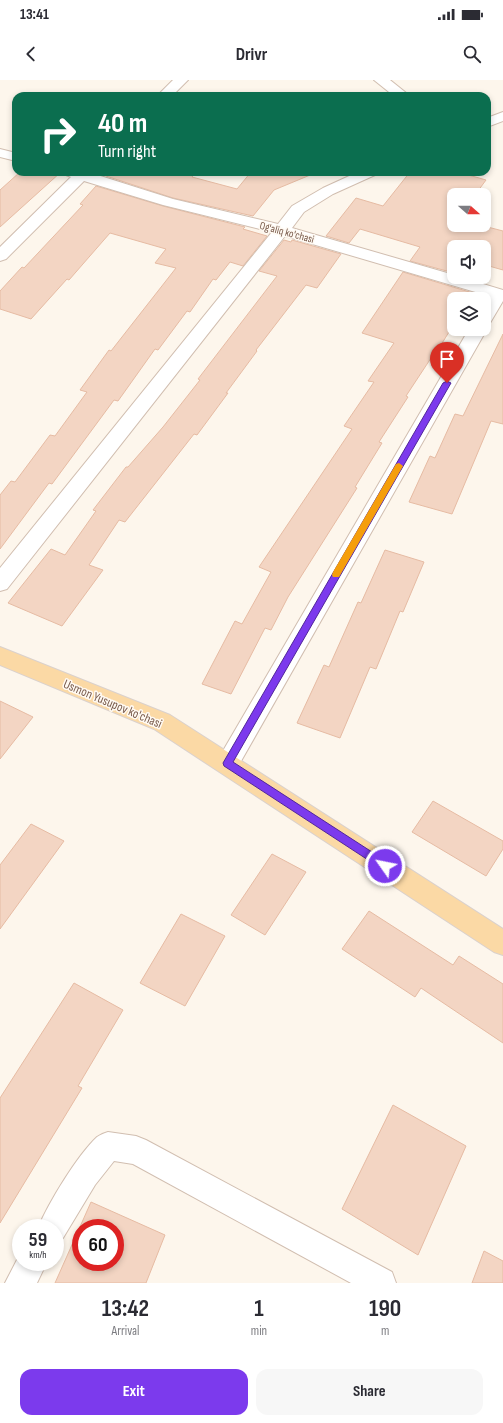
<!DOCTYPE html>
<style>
:root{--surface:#fff;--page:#f7f7f7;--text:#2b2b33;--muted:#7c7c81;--accent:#7c3aed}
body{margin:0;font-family:"Sofia Sans Condensed",sans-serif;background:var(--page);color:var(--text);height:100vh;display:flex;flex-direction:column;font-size:15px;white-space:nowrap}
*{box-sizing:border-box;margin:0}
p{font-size:13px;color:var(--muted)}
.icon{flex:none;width:22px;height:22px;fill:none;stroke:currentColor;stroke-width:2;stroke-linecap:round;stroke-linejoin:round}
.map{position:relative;height:1203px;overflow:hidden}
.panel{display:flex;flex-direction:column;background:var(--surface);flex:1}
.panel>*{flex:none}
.guide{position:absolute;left:12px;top:12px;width:479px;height:84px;border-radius:12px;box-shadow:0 2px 6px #0003;background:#0b6e4f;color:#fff;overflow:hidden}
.needle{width:26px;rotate:111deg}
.controls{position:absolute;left:447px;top:108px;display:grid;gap:8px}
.controls a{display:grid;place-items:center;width:44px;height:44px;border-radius:8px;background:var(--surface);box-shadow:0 2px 6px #0003;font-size:20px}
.speed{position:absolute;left:12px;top:1139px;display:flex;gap:8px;font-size:20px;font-weight:700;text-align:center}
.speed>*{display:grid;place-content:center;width:52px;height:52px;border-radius:50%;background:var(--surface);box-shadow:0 2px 6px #0003;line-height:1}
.speed small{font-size:10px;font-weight:400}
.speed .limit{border:6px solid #d22;background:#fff;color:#111}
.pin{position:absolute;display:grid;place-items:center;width:34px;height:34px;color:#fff;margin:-41px -17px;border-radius:50% 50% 50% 0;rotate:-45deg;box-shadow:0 0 4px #0007}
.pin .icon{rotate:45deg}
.me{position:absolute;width:44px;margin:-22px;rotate:303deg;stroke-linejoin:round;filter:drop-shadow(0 0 3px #0008)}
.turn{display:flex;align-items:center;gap:14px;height:84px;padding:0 20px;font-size:18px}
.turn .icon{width:52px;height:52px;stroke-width:2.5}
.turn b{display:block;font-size:28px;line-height:34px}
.eta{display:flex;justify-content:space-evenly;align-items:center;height:68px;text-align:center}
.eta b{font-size:24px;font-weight:700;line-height:28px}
.cta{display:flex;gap:8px;margin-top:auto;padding:8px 20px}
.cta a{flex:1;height:46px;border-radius:12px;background:var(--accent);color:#fff;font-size:16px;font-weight:700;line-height:46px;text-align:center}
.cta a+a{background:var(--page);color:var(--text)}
.status{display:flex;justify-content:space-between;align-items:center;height:28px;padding:0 20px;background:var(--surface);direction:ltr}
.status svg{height:11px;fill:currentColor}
header{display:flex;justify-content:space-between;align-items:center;height:52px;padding:0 20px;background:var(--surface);font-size:18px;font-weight:700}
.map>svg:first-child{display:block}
</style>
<div class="status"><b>13:41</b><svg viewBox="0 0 49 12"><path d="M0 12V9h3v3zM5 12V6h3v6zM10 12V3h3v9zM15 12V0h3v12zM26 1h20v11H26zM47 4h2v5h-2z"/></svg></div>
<header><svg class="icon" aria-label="back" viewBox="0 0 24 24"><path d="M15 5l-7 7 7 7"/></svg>Drivr<svg class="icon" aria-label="search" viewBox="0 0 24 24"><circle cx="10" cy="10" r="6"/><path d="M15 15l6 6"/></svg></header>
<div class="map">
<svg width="503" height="1203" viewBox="0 0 503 1203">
<rect width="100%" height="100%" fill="#fdf6ec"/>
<!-- building -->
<g fill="#f3d5c3" stroke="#e6bba3" fill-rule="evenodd">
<polygon points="20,92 61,92 0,147 0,110"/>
<polygon points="110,92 196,92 192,97 237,109 251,92 315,93 274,110 253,136 173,118 106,96"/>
<polygon points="410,92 458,92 486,100 475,115 454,115 454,145 480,145 503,151 503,190 489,186 484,194 484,167 454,167 454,193 410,181 420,167 360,149 349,163 326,156 356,118 383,126"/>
<polygon points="96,106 163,126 245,147 243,149 267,156 243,186 230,182 216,200 213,199 190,232 187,231 158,270 155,269 118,321 114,320 52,404 49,403 0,469 0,415 11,401 15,402 50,355 55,356 87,312 80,310 109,270 111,271 176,188 155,183 166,169 110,153 69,200 67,199 31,239 0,229 0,211 22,187 24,188 83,125 80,124"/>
<polygon points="284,160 291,162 292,160 341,174 317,208 306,205 256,270 257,271 226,313 228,313 197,355 194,354 125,442 119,440 89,485 103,490 62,546 8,523 51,469 65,475 96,431 93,430 126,387 128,387 163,347 200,300 198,299 277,196 259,191"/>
<polygon points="403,192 473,213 469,219 454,219 454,244 434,276 433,275 406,316 408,317 379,362 382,363 355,407 357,408 288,517 271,550 265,548 231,614 202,604 235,541 242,544 271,492 259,487 352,349 344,346 374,302 368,301 394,263 362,253"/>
<polygon points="503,254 503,344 491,341 452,434 409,422 430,376 435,378 455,334 463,336"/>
<polygon points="385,470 424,482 403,532 400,531 376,589 370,587 340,658 297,643 324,585 329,587 358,522 361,523"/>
<polygon points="0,621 33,637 0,679"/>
<polygon points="433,721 503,761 503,769 486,796 412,752"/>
<polygon points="31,744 64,761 0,849 0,785"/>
<polygon points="272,774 306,792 265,855 231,835"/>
<polygon points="369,831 453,885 459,876 503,904 503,963 421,908 415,917 342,869"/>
<polygon points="181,834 225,856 185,926 140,903"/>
<polygon points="74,903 123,930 78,1006 82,1008 0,1143 0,1018"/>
<polygon points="393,1025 466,1066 418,1175 342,1129"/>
<path d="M91,1122L165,1155L146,1203H55ZM81,1148H115V1182H81Z"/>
<polygon points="484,1171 503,1181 503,1203 472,1203"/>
</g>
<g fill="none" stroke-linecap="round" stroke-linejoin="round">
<!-- minor casing -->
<g stroke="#d1beb0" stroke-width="2">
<g id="minor">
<polygon points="173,0 188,0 172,16 157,16"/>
<polygon points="374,0 390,0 410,16 394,16"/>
<polygon points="503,32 503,41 487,47 487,38"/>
<polygon points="0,69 16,73 16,81 0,77"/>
<polygon points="63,92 92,92 91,93 173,119 278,144 292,126 323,108 358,92 378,92 375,95 333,114 304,132 292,148 454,195 454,197 460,197 503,210 503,221 490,243 484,244 484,225 489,216 285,156 7,509 0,511 0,488 272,152 163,125 84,101 6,179 0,181 0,167 71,97 66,95"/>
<polygon points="484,245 487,249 236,690 228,693 220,690 216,683 220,676 469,249 484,249"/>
<path d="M108,1052L136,1056L146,1060L392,1192L396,1203H351L133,1084L114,1081L95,1105L63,1158L55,1162V1148H38C49,1122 77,1076 97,1057C100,1055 104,1053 108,1052Z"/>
<polygon points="21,1172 21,1182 47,1182 37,1203 5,1203"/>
</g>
</g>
<!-- major casing -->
<g stroke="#dad1cd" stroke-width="2">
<polygon id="major" points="0,567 170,635 503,849 503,875 494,872 154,649 0,585"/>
</g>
<!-- minor -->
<use href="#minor" fill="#fff" fill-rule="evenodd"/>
<!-- major -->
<use href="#major" fill="#fbd9a5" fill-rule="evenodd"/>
</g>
<!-- route -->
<polygon fill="#7c3aed" stroke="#51269a" points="447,301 451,303 233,682 389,783 390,786 389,789 385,791 224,686 223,683 443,303"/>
<!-- slow -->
<polygon fill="#f59e0b" points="399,383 403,386 339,497 333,497 332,495 333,492 396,384"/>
<g text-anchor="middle" stroke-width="3" stroke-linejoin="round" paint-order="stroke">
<!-- far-street labels -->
<g font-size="11" fill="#7a5c4d" stroke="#fffaf3">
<text transform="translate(287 152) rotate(15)" y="4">Og'aliq ko'chasi</text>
</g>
<!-- street labels -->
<g font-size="13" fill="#7a5c4d" stroke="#fffaf3">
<text transform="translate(113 623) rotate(23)" y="5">Usmon Yusupov ko'chasi</text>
</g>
</g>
</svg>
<div class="controls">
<a><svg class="needle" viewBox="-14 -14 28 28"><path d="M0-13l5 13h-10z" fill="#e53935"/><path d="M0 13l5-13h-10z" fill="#7c7c81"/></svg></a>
<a><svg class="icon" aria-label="sound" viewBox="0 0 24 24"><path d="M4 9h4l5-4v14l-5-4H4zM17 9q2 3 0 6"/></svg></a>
<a><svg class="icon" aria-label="layers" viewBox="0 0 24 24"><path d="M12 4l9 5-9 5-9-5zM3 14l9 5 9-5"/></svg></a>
</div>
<div class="speed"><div>59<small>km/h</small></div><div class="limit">60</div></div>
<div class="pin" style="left:447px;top:303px;background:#d93025"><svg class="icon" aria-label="arrive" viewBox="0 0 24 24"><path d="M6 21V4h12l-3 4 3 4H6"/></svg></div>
<svg class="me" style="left:385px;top:786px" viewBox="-20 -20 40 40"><circle r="17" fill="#7c3aed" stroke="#fff" stroke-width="3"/><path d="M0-11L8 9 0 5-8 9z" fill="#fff"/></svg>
<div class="guide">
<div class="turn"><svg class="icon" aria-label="right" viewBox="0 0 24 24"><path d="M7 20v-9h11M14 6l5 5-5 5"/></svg><div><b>40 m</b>Turn right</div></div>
</div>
</div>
<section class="panel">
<div class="eta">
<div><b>13:42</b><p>Arrival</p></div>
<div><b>1</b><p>min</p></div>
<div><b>190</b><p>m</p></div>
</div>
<div class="cta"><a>Exit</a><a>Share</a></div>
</section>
